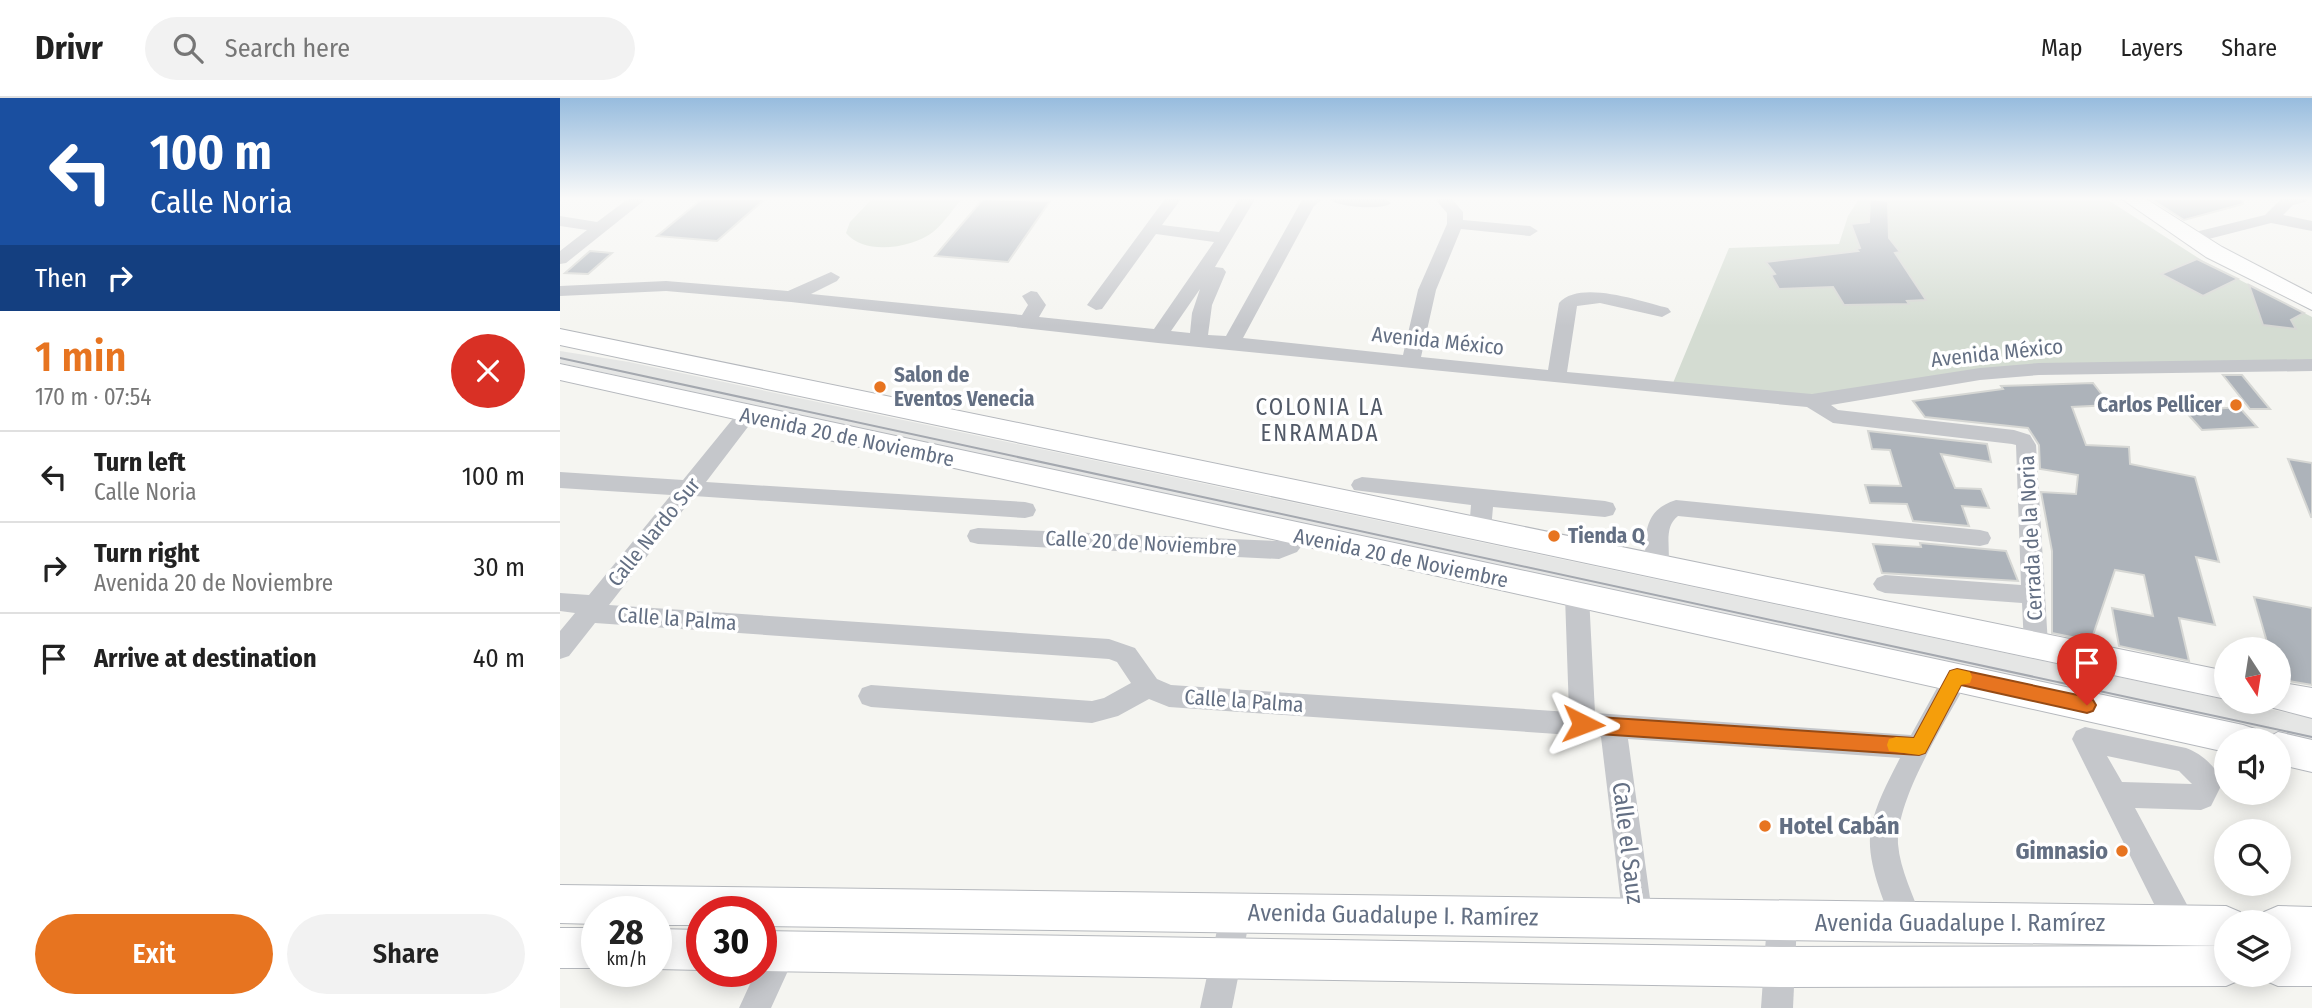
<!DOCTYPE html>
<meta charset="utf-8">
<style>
:root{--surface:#fff;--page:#f2f2f2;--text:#222;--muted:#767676;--line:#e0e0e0;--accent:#e77420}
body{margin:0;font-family:"Fira Sans Condensed",sans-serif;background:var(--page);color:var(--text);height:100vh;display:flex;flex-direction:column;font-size:26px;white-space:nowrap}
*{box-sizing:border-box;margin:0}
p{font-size:23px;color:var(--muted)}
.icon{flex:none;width:38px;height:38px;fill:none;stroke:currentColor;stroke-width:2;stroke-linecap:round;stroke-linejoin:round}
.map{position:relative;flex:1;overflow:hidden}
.side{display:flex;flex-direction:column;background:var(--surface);width:560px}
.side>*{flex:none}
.banner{background:#1a4fa0;color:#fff;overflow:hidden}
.needle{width:46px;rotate:168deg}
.buttons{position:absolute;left:1654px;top:539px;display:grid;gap:14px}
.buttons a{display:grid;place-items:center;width:77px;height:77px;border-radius:50%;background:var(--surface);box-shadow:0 4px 18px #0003;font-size:35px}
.speed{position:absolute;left:21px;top:798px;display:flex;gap:14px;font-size:35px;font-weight:700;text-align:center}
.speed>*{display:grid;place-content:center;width:91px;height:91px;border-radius:50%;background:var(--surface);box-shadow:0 4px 18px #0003;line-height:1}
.speed small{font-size:18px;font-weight:400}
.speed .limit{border:10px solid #d22;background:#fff;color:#111}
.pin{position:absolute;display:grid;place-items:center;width:60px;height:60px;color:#fff;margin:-72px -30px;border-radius:50% 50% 50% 0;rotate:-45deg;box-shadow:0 0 7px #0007}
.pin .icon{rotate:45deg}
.me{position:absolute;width:77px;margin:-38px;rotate:93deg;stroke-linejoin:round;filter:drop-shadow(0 0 5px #0008)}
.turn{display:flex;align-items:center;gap:24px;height:147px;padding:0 35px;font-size:32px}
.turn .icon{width:91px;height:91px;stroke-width:2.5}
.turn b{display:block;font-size:49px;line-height:60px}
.then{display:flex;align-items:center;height:66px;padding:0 35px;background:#0003;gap:14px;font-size:26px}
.round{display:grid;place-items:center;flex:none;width:74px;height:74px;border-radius:37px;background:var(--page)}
.headline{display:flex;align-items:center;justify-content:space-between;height:119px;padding:0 35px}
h1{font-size:42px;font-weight:600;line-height:52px;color:var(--accent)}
.action{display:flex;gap:14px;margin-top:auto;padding:14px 35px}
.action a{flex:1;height:80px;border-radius:42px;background:var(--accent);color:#fff;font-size:28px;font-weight:600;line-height:80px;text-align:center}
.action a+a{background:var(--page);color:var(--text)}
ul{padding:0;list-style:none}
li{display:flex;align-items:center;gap:21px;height:91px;padding:0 35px;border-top:2px solid var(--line)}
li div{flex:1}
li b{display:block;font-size:26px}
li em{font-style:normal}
header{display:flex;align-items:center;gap:42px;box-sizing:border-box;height:98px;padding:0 35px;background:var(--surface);border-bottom:2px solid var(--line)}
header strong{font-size:33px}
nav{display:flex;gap:38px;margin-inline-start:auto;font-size:24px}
.search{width:490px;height:63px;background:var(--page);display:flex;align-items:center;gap:18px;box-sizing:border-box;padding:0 24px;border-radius:38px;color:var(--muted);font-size:26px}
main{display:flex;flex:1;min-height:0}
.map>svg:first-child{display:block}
</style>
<header>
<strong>Drivr</strong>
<div class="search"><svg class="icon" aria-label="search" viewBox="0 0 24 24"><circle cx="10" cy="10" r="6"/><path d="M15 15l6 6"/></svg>Search here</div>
<nav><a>Map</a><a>Layers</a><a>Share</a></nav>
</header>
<main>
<section class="side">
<div class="banner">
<div class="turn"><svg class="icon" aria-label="left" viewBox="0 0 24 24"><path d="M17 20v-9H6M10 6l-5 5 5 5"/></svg><div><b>100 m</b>Calle Noria</div></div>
<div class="then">Then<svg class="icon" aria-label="right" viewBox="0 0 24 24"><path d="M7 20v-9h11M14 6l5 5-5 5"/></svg></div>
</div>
<div class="headline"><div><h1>1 min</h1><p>170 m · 07:54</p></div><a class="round" style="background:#d93025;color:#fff"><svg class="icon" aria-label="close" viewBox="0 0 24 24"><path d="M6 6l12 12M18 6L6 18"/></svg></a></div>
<ul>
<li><svg class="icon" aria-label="left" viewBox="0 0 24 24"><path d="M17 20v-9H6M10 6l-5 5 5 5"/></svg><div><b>Turn left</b><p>Calle Noria</p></div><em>100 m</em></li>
<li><svg class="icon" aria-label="right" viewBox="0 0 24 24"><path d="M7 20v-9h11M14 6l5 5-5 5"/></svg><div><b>Turn right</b><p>Avenida 20 de Noviembre</p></div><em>30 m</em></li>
<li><svg class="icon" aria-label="arrive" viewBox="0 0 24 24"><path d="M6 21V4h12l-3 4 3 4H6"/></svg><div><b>Arrive at destination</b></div><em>40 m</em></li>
</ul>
<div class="action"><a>Exit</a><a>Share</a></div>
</section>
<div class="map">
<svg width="1752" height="910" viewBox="0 0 1752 910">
<rect width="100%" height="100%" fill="#f5f5f1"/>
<!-- built -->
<polygon fill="#e5e6e5" points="0,253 69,264 1752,620 1752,645 0,265"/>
<!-- green -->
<g fill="#d4dcd2">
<path d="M312,101H402C393,111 384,125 373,134C352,150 305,158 286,135L290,124Z"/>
<polygon points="1299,101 1548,102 1643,163 1752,219 1752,271 1477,273 1267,302 1113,285 1169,150 1279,146 1288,118"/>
</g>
<!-- building -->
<g fill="#adb3ba" stroke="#d6d7d4" stroke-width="2">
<polygon points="142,101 205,101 157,143 97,138"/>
<polygon points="423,101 490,103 448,164 375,158"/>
<polygon points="1310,101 1328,103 1329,140 1340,154 1335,155 1366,202 1347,203 1349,206 1284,207 1273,189 1219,191 1211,177 1215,176 1206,164 1298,153 1296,151 1300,150 1291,126 1309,124"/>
<polygon points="1591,101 1682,101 1683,106 1624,122"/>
<polygon points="30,153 52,155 28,176 5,175"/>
<polygon points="1637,161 1678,181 1643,198 1601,176"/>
<polygon points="1689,187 1744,215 1731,222 1736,231 1703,227"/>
<polygon points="1663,277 1682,277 1710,311 1690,311"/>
<polygon points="1533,285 1550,307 1512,309 1526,347 1569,349 1570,366 1635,379 1659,464 1636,459 1655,527 1619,520 1629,563 1559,548 1552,510 1593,518 1584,477 1555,472 1531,543 1492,535 1492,453 1481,394 1516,396 1518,377 1480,371 1479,347 1468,330 1365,319 1353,303 1443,291 1441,288"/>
<polygon points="1679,309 1697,329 1642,332 1625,313"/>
<polygon points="1308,333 1427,346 1431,364 1381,356 1395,390 1421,391 1429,410 1402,408 1409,428 1353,423 1347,406 1310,405 1305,387 1341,388 1330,352 1312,351"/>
<polygon points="1728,361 1752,365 1752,419 1751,419"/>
<polygon points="1360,445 1446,453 1458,483 1322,475 1313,446 1361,449"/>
<polygon points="1694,499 1752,510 1752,587 1718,581 1718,551 1709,551"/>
</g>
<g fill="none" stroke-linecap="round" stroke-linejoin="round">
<!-- major casing -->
<g stroke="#b5b8bd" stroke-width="2">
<g id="major">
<polygon points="1562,101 1586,101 1662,149 1752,196 1752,212 1646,159"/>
<polygon points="0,231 1666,573 1666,601 0,247"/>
<polygon points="0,266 1683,627 1695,631 1700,642 1666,642 1666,654 0,282"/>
<polygon points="1718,584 1752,590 1752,620 1706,608 1704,604 1718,604"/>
<polygon points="1718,634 1752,642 1752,674 1718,666 1718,642 1704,642"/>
<polygon points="0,787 1666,808 1680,814 1684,824 1666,824 1666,848 201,828 201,814 142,814 142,827 96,827 96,814 37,814 37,826 0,825"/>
<polygon points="1718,808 1752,809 1752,888 1718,888 1704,882 1701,877 1718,877 1718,848 1722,848 1718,848 1718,824 1700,824 1704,814"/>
<rect x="0" y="830" width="37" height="40"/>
<polygon points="96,831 142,832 142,872 96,871"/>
<polygon points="201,833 1221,849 1666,848 1666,877 1683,877 1680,882 1666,888 1221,889 201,873"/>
</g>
</g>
<!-- minor -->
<g fill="#c5c7cb" fill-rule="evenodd">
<polygon points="68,101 86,101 6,165 0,166 0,153 27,132 0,128 0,118 37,124"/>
<path d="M605,101H621L602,127L659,134L679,101H695L655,169L663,170L666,174L652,207L648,237L666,238L742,102L762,101L754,108L683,240L843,257L858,192L887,126V115L875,101H892L903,114V122L970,128L978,133L970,138L901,131L876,192L861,259L988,272L999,205C1020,181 1082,204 1108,210L1111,214L1102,219L1040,205L1017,208L1007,274L1252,296L1420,270L1479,265L1752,261V273L1479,277L1420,282L1271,307L1278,312L1454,332L1470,337L1476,347L1488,547L1485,554L1476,557L1467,554L1464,547L1462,505L1325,495L1317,492L1313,486L1317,480L1325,477L1461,487L1456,347L1452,346L1273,325L1247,309L598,245L231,204L106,193L0,198V188L106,183L228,193L271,174L280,179L277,183L251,196L462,217L468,207L462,198L471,193L477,194L486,207L479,219L594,231L654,144L596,136L542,211L536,212L527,207ZM640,191L632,215L630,235L611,233Z"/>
<path d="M769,101H826L831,105C823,113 777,109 769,101Z"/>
<polygon points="1721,101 1747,101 1745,104 1733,107 1723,117 1752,123 1752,133 1711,125 1633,145 1625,140 1627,136 1705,117"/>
<path d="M187,310L194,312L197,317L146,384L465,404L473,406L476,412L473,418L465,420L134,398L49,507L549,541L575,550L597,581L611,587L1009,614L1005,498L1009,491L1017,489L1025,491L1029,498L1035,615L1351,637L1388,570L1397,567L1406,570L1410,578C1388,621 1336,698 1338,746C1340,772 1354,798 1362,823L1358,834L1347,838L1336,834C1324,804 1305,762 1311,730C1316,705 1329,682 1340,660L1068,641L1093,822L1089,833L1078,837L1067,833L1063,822L1041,639L609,609L589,601L558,618L532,625L311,609L302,606L298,598L302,590L311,587L532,603L544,600L571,585L557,564L549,561L35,525L9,558L0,561V533L15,515L0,513V495L29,497L111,397L0,390V374L123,382L180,312Z"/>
<polygon points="802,379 1045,403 1053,405 1056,411 1053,417 1045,419 933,409 931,432 928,438 920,440 912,438 909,432 911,407 794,392 791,387 794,382"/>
<path d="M1116,402L1420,432L1428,434L1431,440L1428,446L1420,448L1118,418C1100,432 1115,457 1105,475L1097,478L1089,475L1085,469C1086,439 1081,413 1116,402Z"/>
<path d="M418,430L718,443C729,437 731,427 746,432L749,438L737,454L719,461L418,446L410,444L407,438L410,432Z"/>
<path d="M1525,629L1626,650C1641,655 1656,669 1663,684L1651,708L1641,712L1575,710L1632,816L1636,827L1632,838L1621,842L1610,838L1512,641L1516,633ZM1547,658L1619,673L1632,686L1562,684Z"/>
<polygon points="676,799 687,803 691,814 672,910 640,910 661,814 665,803"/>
<polygon points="1222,809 1233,813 1237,824 1233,910 1201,910 1207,824 1211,813"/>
<polygon points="222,838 233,842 237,853 211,910 179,910 196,873 201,873 201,863 211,842"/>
</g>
<!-- major -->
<use href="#major" fill="#fff" fill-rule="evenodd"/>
<!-- tram -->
<polyline stroke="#a4a8af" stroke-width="2" points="0,260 1752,639"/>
</g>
<!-- sky -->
<linearGradient id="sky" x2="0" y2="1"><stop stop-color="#97bcde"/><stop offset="0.44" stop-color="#fafaf9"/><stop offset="1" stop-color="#fafaf9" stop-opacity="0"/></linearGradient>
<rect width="1752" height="228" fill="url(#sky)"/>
<!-- route -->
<polygon fill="#e77420" stroke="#964b15" stroke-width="2" points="1397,571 1527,599 1533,602 1536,607 1533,613 1527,615 1401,587 1365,655 1359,657 1023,635 1017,632 1014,626 1017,621 1023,618 1354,640 1390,573"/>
<!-- slow -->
<polygon fill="#f59e0b" points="1397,571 1410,574 1412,579 1410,585 1401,587 1365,655 1359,657 1329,653 1327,647 1329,641 1336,639 1354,640 1390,573"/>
<!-- markers -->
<g fill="#e77420" stroke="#fff" stroke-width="2.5">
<circle cx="320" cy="289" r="7"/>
<circle cx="1676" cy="307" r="7"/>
<circle cx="994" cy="438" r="7"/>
<circle cx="1205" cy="728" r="7"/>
<circle cx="1562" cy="753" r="7"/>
</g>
<g text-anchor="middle" stroke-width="7" stroke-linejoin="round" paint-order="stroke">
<!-- street labels -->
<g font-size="21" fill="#636f83" stroke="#fff">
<text transform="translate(878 243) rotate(6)" y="7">Avenida México</text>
<text transform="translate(1437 255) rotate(-6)" y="7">Avenida México</text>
<text transform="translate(287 339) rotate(12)" y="7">Avenida 20 de Noviembre</text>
<text transform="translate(94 434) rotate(-51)" y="7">Calle Nardo Sur</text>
<text transform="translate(1471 440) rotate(-93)" y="7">Cerrada de la Noria</text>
<text transform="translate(581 445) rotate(3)" y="7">Calle 20 de Noviembre</text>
<text transform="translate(841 460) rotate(12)" y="7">Avenida 20 de Noviembre</text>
<text transform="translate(117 521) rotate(4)" y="7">Calle la Palma</text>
<text transform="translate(684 603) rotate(4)" y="7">Calle la Palma</text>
</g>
<!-- poi labels -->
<g font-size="21" font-weight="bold" fill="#636f83" stroke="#fff" text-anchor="start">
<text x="334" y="284">Salon de<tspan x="334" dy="24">Eventos Venecia</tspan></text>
<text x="1662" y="314" text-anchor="end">Carlos Pellicer</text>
<text x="1008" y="445">Tienda Q</text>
</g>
<!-- neighbourhood labels -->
<g font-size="23" letter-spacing="2" fill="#525a68" stroke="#fff">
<text x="760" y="317">COLONIA LA<tspan x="760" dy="26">ENRAMADA</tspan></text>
</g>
<!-- near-poi labels -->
<g font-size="24" font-weight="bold" fill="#636f83" stroke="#fff" text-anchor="start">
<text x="1219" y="736">Hotel Cabán</text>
<text x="1548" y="761" text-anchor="end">Gimnasio</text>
</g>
<!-- near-street labels -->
<g font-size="24" fill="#636f83" stroke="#fff">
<text transform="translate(1068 745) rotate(83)" y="8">Calle el Sauz</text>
<text transform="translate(833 817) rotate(1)" y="8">Avenida Guadalupe I. Ramírez</text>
<text x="1400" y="833">Avenida Guadalupe I. Ramírez</text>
</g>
</g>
</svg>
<div class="buttons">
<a><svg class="needle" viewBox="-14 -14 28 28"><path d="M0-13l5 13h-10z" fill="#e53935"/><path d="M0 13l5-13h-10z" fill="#767676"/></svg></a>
<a><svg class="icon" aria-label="sound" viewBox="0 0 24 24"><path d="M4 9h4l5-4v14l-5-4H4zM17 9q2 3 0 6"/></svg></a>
<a><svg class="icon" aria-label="search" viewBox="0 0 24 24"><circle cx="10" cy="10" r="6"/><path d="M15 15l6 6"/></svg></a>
<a><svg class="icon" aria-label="layers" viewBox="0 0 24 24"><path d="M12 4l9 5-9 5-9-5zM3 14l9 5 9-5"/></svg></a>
</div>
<div class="speed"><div>28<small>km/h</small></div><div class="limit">30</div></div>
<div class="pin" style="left:1527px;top:607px;background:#d93025"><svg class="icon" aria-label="arrive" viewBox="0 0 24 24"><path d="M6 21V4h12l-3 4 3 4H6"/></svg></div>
<svg class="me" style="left:1023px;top:626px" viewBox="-20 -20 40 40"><path d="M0-17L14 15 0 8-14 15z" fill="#e77420" stroke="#fff" stroke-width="4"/></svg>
</div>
</main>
